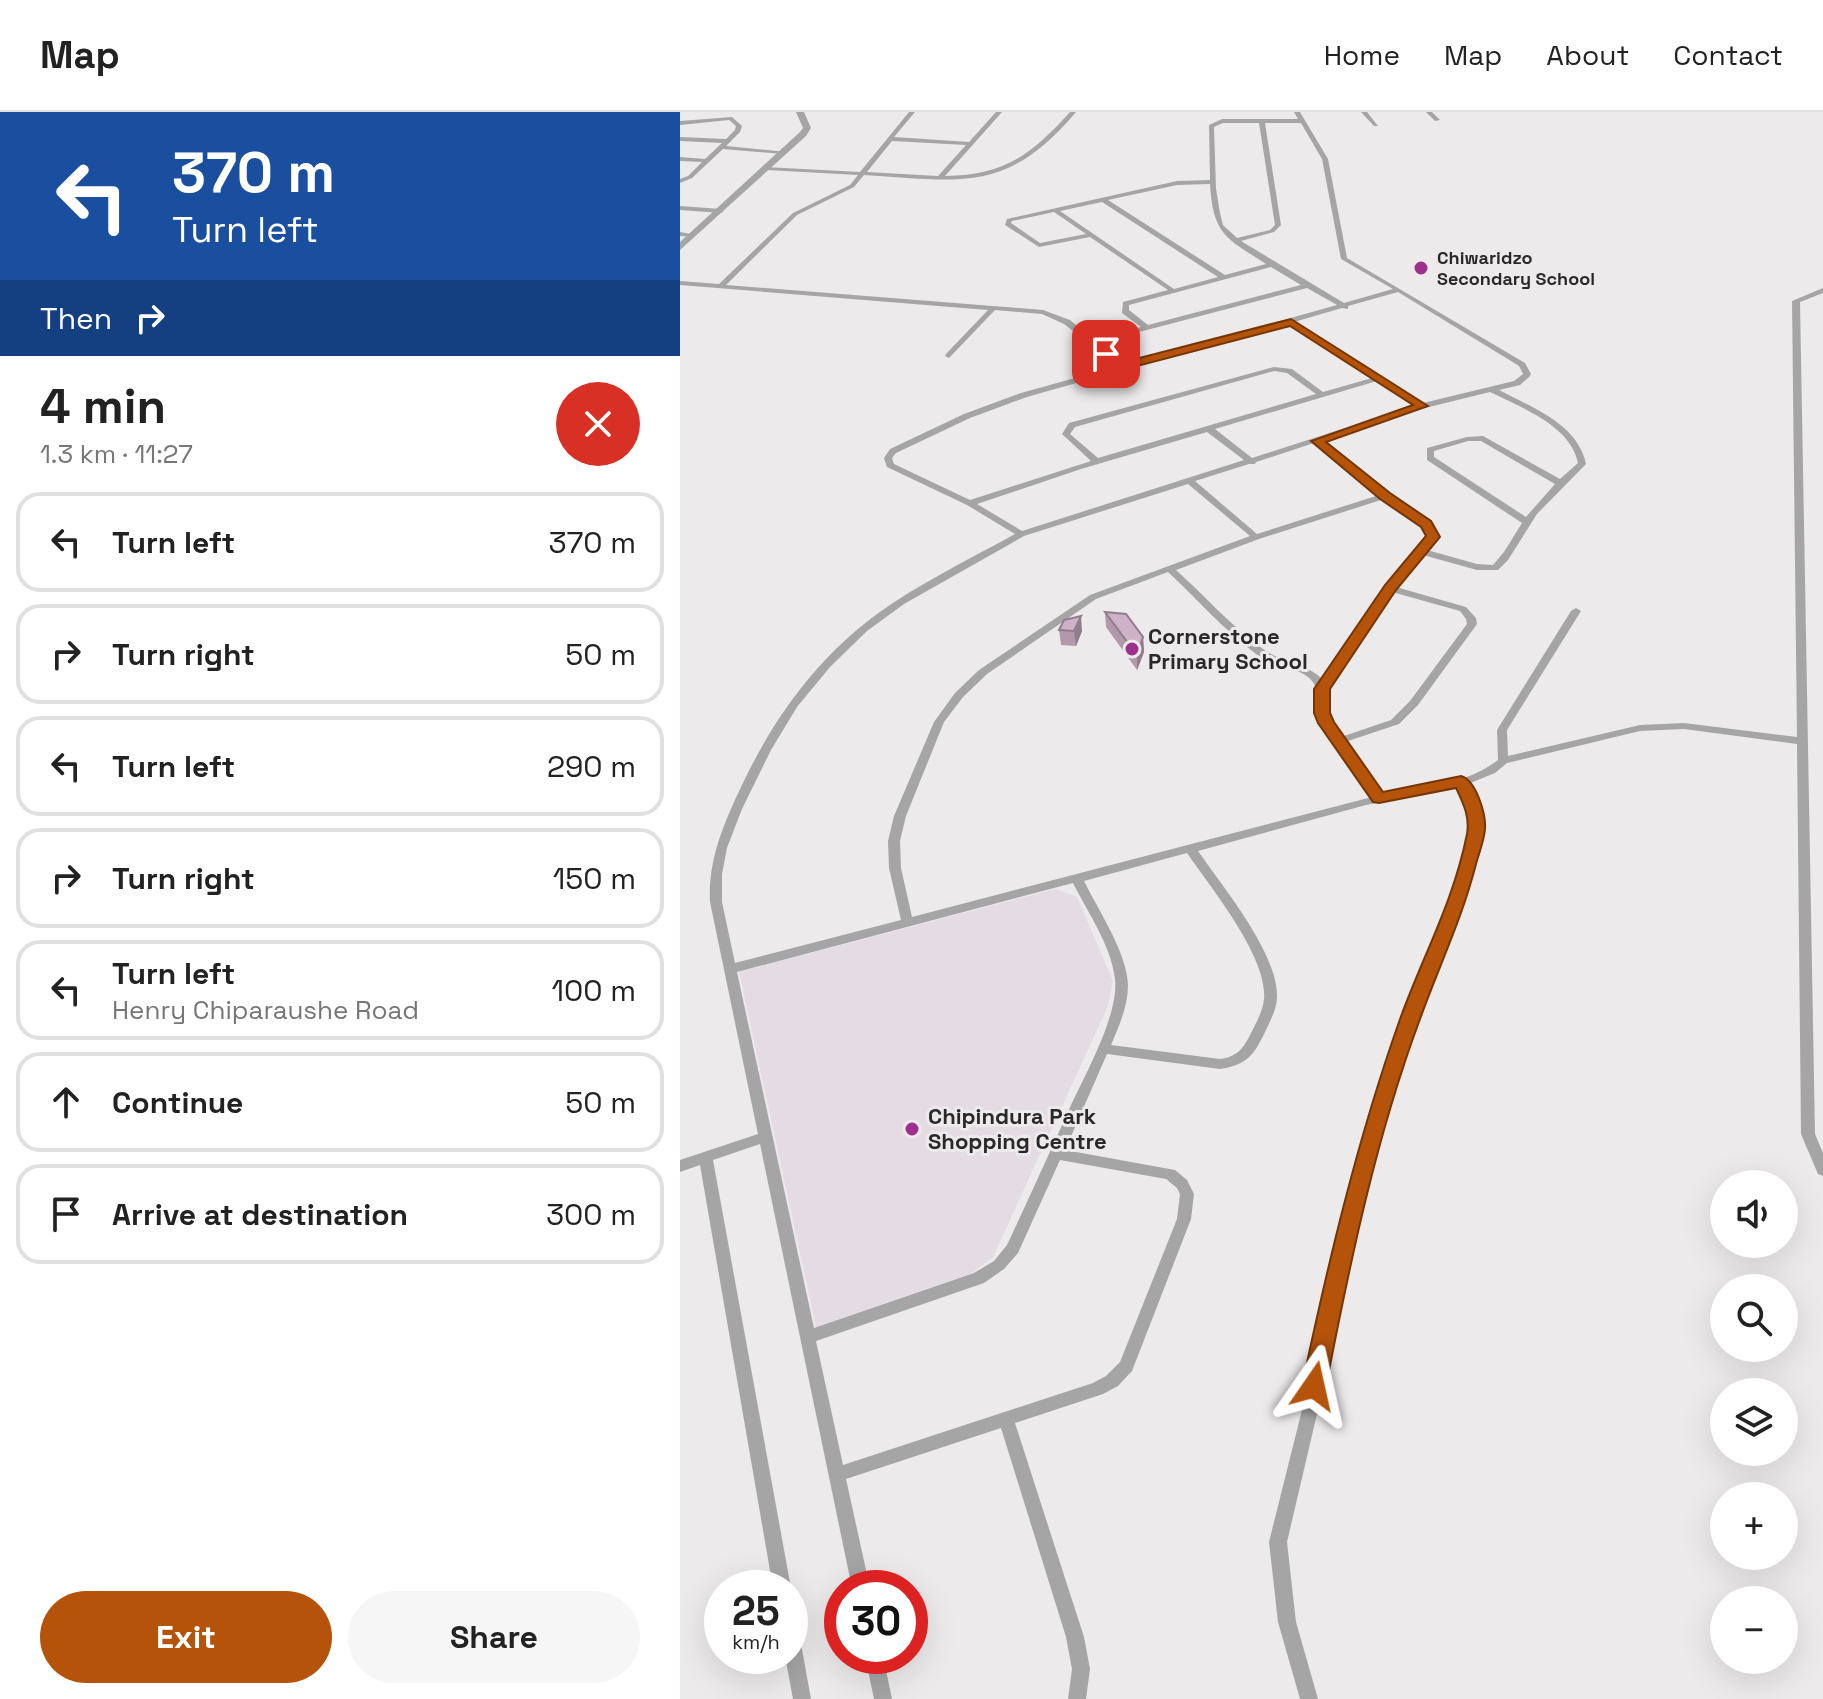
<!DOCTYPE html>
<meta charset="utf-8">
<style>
:root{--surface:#fff;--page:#f6f6f6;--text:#222;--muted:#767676;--line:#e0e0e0;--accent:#b45309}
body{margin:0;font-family:"Space Grotesk",sans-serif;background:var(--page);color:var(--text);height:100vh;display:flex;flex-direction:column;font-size:30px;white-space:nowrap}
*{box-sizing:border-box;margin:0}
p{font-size:26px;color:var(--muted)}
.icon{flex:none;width:44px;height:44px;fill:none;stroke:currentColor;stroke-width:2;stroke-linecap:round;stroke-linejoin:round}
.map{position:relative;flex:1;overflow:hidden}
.details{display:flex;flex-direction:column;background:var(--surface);width:680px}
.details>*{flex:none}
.guide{background:#1a4fa0;color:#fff;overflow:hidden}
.tools{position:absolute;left:1030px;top:1058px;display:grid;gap:16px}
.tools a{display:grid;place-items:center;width:88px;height:88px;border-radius:50%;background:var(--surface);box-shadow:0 8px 32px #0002;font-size:40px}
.speed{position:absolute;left:24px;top:1458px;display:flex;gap:16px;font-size:40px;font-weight:700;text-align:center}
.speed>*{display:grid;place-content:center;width:104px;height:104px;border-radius:50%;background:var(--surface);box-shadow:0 8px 32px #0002;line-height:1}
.speed small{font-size:20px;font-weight:400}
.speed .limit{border:12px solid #d22;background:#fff;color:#111}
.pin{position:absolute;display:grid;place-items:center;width:68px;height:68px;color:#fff;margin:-34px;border-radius:16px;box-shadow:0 4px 12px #0006}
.me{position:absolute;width:88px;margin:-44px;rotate:11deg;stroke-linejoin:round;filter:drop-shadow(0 0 6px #0008)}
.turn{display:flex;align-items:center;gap:28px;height:168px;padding:0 40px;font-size:36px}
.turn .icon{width:104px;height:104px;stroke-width:2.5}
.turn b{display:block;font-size:56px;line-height:68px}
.then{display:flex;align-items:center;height:76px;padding:0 40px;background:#0003;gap:16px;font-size:30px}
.round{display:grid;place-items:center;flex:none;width:84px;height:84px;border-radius:42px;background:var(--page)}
.headline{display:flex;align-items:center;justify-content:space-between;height:136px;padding:0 40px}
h1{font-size:48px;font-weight:800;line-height:60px}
.button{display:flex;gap:16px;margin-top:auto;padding:16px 40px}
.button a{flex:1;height:92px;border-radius:48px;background:var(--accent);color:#fff;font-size:32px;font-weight:800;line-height:92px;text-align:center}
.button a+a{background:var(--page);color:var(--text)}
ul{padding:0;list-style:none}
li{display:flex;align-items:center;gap:24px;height:100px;margin:0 16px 12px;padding:0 24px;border:4px solid var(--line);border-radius:24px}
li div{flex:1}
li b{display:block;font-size:30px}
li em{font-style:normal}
header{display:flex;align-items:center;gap:48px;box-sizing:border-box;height:112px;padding:0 40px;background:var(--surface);border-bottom:2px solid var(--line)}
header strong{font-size:38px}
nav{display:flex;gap:44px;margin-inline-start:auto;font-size:28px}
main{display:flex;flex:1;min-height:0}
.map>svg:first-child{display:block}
</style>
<header>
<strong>Map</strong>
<nav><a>Home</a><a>Map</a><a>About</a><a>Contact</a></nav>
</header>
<main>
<section class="details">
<div class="guide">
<div class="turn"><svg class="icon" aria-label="left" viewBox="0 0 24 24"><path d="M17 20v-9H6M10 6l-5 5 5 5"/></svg><div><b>370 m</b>Turn left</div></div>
<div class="then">Then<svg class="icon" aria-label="right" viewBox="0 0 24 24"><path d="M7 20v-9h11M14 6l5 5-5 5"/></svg></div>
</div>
<div class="headline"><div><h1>4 min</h1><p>1.3 km · 11:27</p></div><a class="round" style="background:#d93025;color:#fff"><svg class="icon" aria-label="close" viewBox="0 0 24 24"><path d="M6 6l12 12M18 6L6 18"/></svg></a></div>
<ul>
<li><svg class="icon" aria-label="left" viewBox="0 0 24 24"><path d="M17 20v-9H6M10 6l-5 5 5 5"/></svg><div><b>Turn left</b></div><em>370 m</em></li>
<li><svg class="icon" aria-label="right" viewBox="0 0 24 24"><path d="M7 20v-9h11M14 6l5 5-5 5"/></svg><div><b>Turn right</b></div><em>50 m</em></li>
<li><svg class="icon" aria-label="left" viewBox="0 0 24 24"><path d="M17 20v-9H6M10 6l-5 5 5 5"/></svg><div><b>Turn left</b></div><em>290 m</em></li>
<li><svg class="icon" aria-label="right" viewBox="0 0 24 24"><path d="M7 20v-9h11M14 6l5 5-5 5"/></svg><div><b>Turn right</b></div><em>150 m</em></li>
<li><svg class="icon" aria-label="left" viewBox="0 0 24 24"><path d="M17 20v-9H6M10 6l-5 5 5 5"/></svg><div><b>Turn left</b><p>Henry Chiparaushe Road</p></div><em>100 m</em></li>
<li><svg class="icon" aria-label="ahead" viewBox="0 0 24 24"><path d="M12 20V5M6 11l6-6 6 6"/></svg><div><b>Continue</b></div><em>50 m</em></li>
<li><svg class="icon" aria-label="arrive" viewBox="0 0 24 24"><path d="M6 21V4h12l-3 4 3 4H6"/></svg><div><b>Arrive at destination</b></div><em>300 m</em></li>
</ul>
<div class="button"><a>Exit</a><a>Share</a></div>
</section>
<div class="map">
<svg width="1143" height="1587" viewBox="0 0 1143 1587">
<rect width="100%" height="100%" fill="#edeaec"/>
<!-- built -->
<polygon fill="#e5dbe2" points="375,777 397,785 433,869 428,894 313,1145 292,1161 136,1215 59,860"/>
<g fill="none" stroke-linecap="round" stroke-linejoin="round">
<!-- minor -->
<g fill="#a6a5a6" fill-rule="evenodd">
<path d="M229,0H235L214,25L289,30L316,0H322L265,64C325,63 351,43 390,0H396C327,82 281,69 184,63L174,75L117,103L46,173L363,198L390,208L413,227L461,215L442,201L443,190L488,178L410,125L359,135L325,113L327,107L497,69L530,68L529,13L542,7H618L614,0H620L648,47L667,146L845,251L851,262L850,264L840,273L819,278C851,295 898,312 906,352L857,402L828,448L818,458H797L743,443L716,475L786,495L796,506L797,512L738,593L719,612L665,630L702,683C741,676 786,673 818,648L817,618L891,499L896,496L901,499L827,618L828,644L960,613L1004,611L1117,625L1112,189L1143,176V181L1120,190L1135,1022L1143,1041V1064L1138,1062L1121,1022L1117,632L1004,617L960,619L827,651L815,661L788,672L802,702V719L781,801L736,907L702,1016L664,1161L637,1302L607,1430L616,1510L638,1587H620L598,1510L589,1430L621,1302L650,1161L688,1016L724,907L769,801L790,719V702L778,675L686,693L518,739C542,774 598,841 597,885C597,897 590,909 585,920C574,943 567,953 540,957L427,942L385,1038L495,1058L507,1068L514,1082L511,1107L452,1259L438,1274L423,1282L335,1311L404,1525L410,1557L406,1587H388L392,1557L386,1525L321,1316L166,1367L190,1476H172L80,1032L33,1048L111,1476L110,1478V1476H93L20,1053L0,1060V1048L78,1022L30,790C28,747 44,711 62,673C93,607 137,546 197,502C240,471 288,448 335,422L287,393L207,355L204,346L210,337L284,302L341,281L438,254L384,212L362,202L315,198L269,246L265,244L266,242L308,198L0,173V169L39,172L113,101L170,73L178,63L87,58L85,55L180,60ZM543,11H579L595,113L590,118L557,126L543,113L540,101L536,77L534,15ZM585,11H621L642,47L661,147L713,177L664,191L561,129L594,120L601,113ZM212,29L286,33L258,64L187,60ZM530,72C533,123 546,126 586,152L545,163L428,88L497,73ZM422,90L538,165L494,177L380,99ZM374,100L406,122L360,131L331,111L332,109ZM591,155L621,173L468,213L449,198V193ZM627,176L657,193L445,252L417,231ZM718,180L831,249L839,254L843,262L834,269L743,291L614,210L662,196L668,197V194ZM608,211L692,266L643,280L612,257L594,255L389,311L382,322L411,349L290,388L214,352L212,346L216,341L290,306L347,285ZM594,259L607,261L636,282L418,346L390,322L395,315ZM697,269L736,293L572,346L535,317ZM810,280C842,296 890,313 898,351L880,367L803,324L787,325L747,336V348L842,411L824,440L813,453L797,452L747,438L758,425L749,410L708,382L642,329L745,296ZM527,320L564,348L342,419L297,392L401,357ZM788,329H801L875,372L846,405L754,345V339ZM634,331L699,383L577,422L515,369L569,352H575L576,350ZM508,372L570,424L410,483L299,558L275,581L254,610L214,704L208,729L209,756L221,808L55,851L42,790V762L47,736L62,697L91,638L117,595L150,555L187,519L224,492L344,424ZM704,387L742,414L748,425L707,474L643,568C628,551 602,551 583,537C551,514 525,484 496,458L579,427ZM488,460C517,487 544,518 576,542C592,553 622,556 632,569C640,578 636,598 641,611L692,685L232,805L221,756L220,729L226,704L264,610L283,585L307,562L416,487ZM712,480L780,499L786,507L787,512L730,589L711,608L661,625L651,611L647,601V577ZM507,741C531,776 588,845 584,887C583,899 576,911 571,921C564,936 557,945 540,947L431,933C439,914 448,894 448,873C447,840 418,798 404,769ZM393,771C408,801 431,833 435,867C439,902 406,961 391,993C370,1040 349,1086 327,1133L314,1149L294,1161L134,1216L57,860ZM380,1048L486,1067L497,1076L500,1082L497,1107L440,1250L426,1264L413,1271L163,1353L136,1229L304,1171L324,1157L338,1141Z"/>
<polygon points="681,0 687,0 698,14 694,14"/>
<polygon points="746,0 752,0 760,8 755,9"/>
<polygon points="52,5 62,14 60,20 46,34 106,40 103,42 43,37 12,66 0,71 0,67 8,64 22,50 0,49 0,45 25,47 42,31 0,29 0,25 46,27 55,18 56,14 49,8 0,13 0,9"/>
<polygon points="0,94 41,97 44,99 41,101 0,98"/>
<polygon points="0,120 16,123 13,125 0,124"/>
<polygon points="110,1512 116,1515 119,1521 131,1587 113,1587 105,1544 110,1544"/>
<polygon points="185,1544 203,1544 212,1587 194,1587"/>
</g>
<!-- tertiary -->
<polygon fill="#a6a5a6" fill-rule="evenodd" points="116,0 124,0 131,16 126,24 0,138 0,130 120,20 123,16"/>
</g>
<!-- wall -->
<g fill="#b199ab">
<polygon points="425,500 463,525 464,540 457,558 426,515"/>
<polygon points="379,518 402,519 396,534 381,533"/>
</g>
<!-- shaded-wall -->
<g fill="#907d8b">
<polygon points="401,504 402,519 396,534 394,519"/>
<polygon points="463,525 464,540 457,558 457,543"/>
</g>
<!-- building -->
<g fill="#ceb2c7" stroke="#907d8b" stroke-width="2">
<polygon points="425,500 446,502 463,525 457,543"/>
<polygon points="401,504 394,519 379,518 384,508"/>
</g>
<!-- route -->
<path fill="#b45309" stroke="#753606" stroke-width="2" d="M611,207L748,294L646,330L710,381L751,409L760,425L716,478L650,577V601L654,610L703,680L781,664C796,668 806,702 805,717C804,729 799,741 796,752C782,807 759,854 740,907C696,1025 670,1150 646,1274L643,1281L634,1284L626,1281L622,1274C648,1151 677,1029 719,910C742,845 773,792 787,722C790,704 783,691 776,676L699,691L693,690L638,611L634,601V577L705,473L746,424L741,415L700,387L631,329L733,293L610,214L442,258L420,242L430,240L444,250Z"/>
<!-- markers -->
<g fill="#9e2f8d" stroke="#edeaec" stroke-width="3">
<circle cx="741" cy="156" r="8"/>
<circle cx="452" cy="537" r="8"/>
<circle cx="232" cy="1017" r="8"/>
</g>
<g text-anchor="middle" stroke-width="6" stroke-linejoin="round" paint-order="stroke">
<!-- far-poi labels -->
<g font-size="18" font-weight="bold" fill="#2a292a" stroke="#edeaec" text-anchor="start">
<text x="757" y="152">Chiwaridzo<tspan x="757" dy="21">Secondary School</tspan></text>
</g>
<!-- poi labels -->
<g font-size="22" font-weight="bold" fill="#2a292a" stroke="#edeaec" text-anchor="start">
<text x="468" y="532">Cornerstone<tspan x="468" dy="25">Primary School</tspan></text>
<text x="248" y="1012">Chipindura Park<tspan x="248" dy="25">Shopping Centre</tspan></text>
</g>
</g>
</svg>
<div class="tools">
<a><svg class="icon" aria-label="sound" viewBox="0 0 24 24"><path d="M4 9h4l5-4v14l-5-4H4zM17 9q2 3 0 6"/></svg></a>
<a><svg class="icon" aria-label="search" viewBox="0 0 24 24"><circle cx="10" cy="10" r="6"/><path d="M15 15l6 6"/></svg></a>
<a><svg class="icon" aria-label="layers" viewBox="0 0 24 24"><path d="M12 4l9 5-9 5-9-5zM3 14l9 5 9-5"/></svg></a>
<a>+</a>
<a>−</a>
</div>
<div class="speed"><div>25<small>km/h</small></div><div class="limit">30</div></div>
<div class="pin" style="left:426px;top:242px;background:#d93025"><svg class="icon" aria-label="arrive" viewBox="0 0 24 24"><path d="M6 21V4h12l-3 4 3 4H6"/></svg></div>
<svg class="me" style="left:634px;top:1274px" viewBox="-20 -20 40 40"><path d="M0-17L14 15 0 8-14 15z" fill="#b45309" stroke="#fff" stroke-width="4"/></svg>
</div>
</main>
